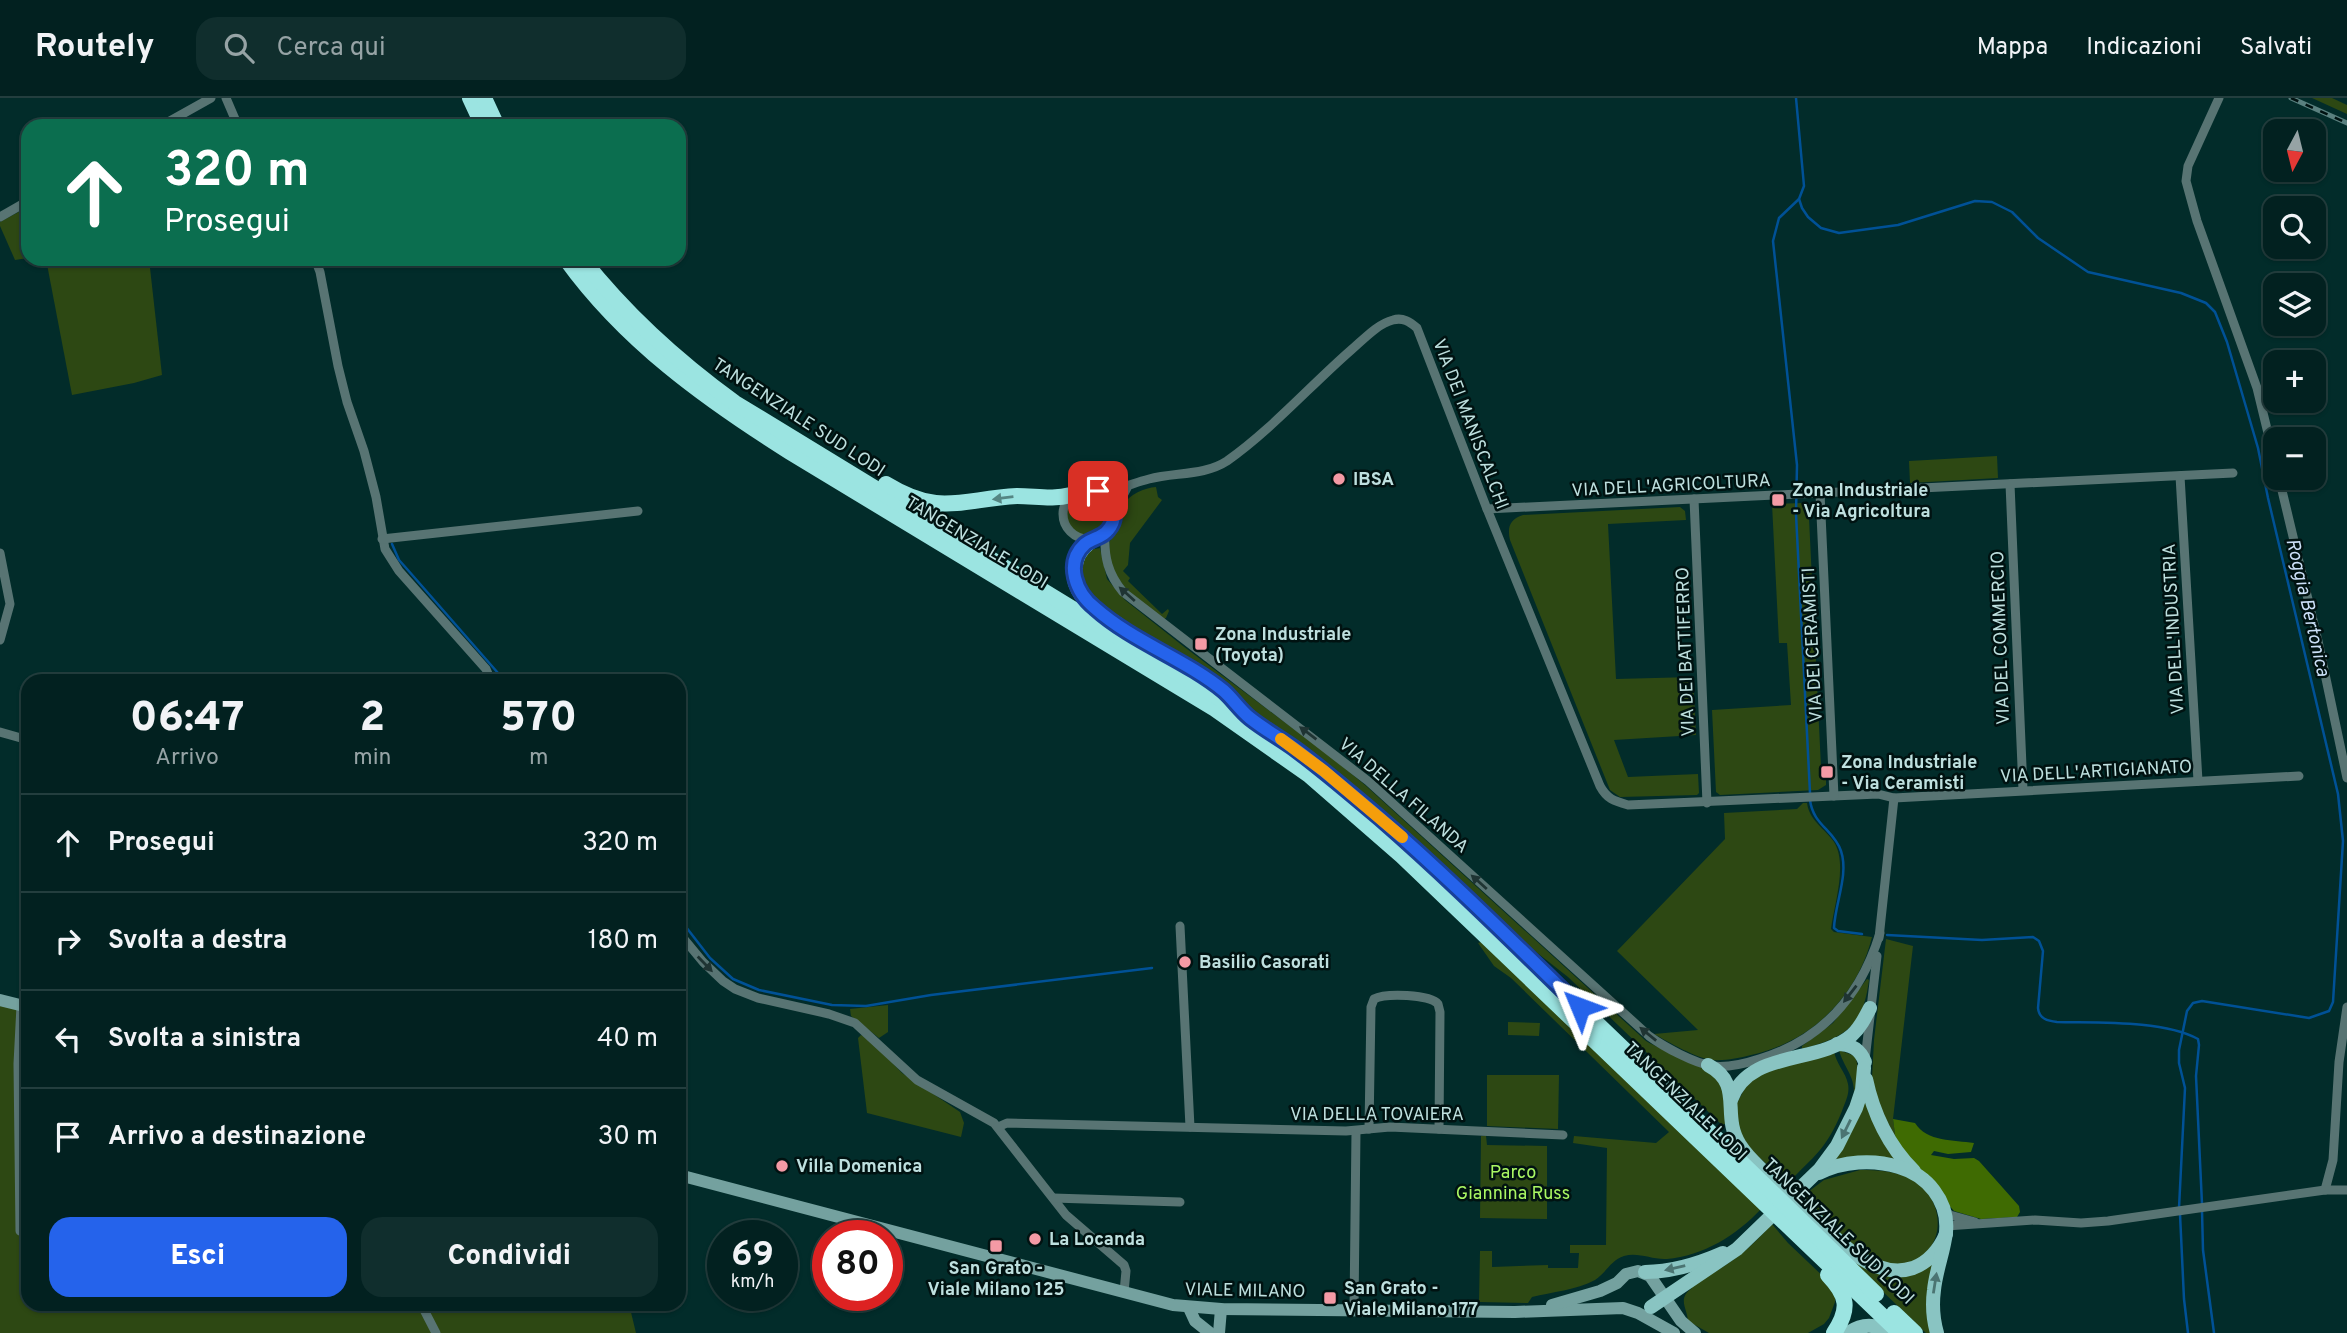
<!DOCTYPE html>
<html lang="it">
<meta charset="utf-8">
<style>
:root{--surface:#022120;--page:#102e2d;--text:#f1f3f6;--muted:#96a3a5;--line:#233e3e;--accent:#2563eb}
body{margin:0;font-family:Overpass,sans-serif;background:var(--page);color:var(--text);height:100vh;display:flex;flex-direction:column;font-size:26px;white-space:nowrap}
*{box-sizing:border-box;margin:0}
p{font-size:23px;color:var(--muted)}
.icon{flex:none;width:38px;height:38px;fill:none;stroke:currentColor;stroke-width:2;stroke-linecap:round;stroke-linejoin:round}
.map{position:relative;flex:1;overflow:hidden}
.panel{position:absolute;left:21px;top:576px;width:665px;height:637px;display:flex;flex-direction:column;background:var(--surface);border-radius:21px;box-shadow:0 2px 5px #0004,0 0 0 2px var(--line)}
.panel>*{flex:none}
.top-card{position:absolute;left:21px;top:21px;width:665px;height:147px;border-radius:21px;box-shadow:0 2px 5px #0004,0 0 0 2px var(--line);background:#0b6e4f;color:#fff;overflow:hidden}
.needle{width:46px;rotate:187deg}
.controls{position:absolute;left:2263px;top:21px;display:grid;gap:14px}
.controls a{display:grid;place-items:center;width:63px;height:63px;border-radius:14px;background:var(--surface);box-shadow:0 2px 5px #0004,0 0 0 2px var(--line);font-size:35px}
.speed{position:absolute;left:707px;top:1122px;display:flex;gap:14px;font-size:35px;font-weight:700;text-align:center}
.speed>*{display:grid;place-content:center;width:91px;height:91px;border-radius:50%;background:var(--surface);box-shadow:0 2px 5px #0004,0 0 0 2px var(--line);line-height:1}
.speed small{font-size:18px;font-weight:400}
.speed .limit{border:10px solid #d22;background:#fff;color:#111}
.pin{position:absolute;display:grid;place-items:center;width:60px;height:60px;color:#fff;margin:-30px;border-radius:14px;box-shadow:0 4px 10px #0006}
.me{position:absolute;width:77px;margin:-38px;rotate:314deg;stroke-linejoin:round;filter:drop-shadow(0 0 5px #0008)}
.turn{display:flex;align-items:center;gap:24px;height:147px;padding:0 28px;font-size:32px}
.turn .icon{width:91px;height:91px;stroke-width:2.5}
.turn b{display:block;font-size:49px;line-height:60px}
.eta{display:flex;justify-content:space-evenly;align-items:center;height:119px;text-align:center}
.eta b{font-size:42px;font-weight:800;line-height:49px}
.button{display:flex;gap:14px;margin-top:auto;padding:14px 28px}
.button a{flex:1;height:80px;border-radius:21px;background:var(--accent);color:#fff;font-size:28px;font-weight:800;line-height:80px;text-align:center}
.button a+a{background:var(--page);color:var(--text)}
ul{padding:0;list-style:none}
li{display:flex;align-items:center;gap:21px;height:98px;padding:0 28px;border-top:2px solid var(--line)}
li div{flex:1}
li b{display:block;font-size:26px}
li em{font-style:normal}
header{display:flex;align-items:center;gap:42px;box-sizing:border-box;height:98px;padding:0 35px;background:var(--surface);border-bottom:2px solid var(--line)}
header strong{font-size:33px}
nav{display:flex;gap:38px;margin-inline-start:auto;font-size:24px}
.search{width:490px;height:63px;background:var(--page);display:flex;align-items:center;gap:18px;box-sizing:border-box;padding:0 24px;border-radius:21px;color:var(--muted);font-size:26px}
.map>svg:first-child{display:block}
</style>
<header>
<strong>Routely</strong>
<div class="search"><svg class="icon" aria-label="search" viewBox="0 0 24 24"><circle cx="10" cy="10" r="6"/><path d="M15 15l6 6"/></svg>Cerca qui</div>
<nav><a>Mappa</a><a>Indicazioni</a><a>Salvati</a></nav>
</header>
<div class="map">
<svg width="2347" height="1235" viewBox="0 0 2347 1235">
<rect width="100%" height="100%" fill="#022c2a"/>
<!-- green -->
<g fill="#2d4813">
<polygon points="2312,0 2332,0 2347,7 2347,16"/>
<polygon points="28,109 28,160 15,162 0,128 0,124"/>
<polygon points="46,161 149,161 162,277 134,285 72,297"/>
<polygon points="1997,358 1998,380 1910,385 1909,363"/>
<path d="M1156,389L1158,399L1162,402L1130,445L1128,467L1123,473L1130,480L1128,483L1162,516L1168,511L1169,513L1166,520L1164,521C1139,502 1102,480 1110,443C1112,436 1118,431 1120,423C1121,418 1120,412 1123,407C1130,396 1144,390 1156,389Z"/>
<circle cx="1087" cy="418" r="22"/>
<polygon points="1804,405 1812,409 1813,419 1809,420 1821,669 1826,670 1826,687 1818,692 1720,697 1716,694 1712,612 1791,607 1787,545 1779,545 1772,406"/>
<path d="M1680,409L1685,413L1686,422L1608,426L1616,581L1693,579L1696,637L1614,642L1628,679L1698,676L1699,695L1697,697L1620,699L1610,692L1510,442C1507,429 1510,421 1523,417Z"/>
<path d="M1100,450L1107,481L1125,502L1183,548L1331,659L1365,687L1646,943C1662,953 1712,969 1720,982C1727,994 1726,1012 1725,1026L1722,1027L1568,879L1512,835L1427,753L1359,693L1260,618L1220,583L1127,526L1093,502L1080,483L1083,456L1089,452Z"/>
<path d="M1803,705H1807C1809,722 1825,731 1834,744C1848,766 1834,807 1831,831L1834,834L1872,839C1857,899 1811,944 1751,957C1739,960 1725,963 1713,962C1698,961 1668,944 1654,936L1698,932L1617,853L1725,741L1724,715L1797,711Z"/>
<polygon points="1886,841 1913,848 1893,1021 1896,1044 1883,1020 1872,980 1874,942"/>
<path d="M1481,844L1761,1111C1737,1137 1703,1158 1667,1161C1652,1162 1639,1154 1624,1158C1611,1162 1606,1175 1595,1182C1576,1192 1552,1194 1532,1199L1528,1205L1479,1204L1480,1153H1492V1169L1548,1167V1170H1578L1579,1155H1570V1147H1606L1607,1050L1573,1045L1574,1038L1656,1045L1669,1034L1511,880L1494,868L1478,845Z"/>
<path d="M1867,881L1869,882C1863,929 1845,939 1802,951V948L1833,925Z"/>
<polygon points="0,907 28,914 28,1206 629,1206 636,1235 0,1235"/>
<polygon points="888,907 888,934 879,940 851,918 850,911"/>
<polygon points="1508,924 1540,925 1539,938 1508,937"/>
<polygon points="861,937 868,940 902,975 960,1014 964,1025 961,1039 867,1015 858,940"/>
<path d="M1834,952C1835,965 1846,974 1848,986C1850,996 1845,1004 1842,1013C1826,1052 1815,1057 1787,1086L1739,1040L1736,1007L1745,990L1758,977Z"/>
<path d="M1839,952L1855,958C1860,972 1857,982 1854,996C1855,978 1843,968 1839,952Z"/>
<polygon points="1487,977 1559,977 1558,1031 1487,1028"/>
<polygon points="1864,999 1898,1062 1830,1065"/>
<polygon points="1481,1038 1486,1038 1487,1047 1547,1048 1547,1121 1480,1120"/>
<path d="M1860,1072C1877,1072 1896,1073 1912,1081C1943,1099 1949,1146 1914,1163C1912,1164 1907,1167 1905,1167C1896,1168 1881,1165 1873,1162C1861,1159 1812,1111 1800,1100L1824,1082Z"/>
<path d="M1772,1126L1788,1145L1829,1184L1835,1196V1204L1829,1220L1824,1226L1808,1235H1709L1688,1223C1687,1209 1677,1201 1692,1190V1187C1728,1167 1744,1157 1772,1126Z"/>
<polygon points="1856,1164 1867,1170 1933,1164 1932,1235 1926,1235 1854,1166"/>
</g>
<!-- forest -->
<path fill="#3f6b02" d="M1893,1021L1915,1025C1927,1044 1954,1042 1974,1045L1971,1054L1948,1056L1934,1053L1931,1057L1954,1061L1974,1060L1979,1063L2019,1108L2020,1114L2017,1119L1981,1121L1954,1113L1909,1062L1896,1044Z"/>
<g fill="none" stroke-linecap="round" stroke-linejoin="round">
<!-- stream -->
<g stroke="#005196" stroke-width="2.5">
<polyline points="1796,0 1804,88 1799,101 1802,110 1808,119 1821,130 1839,135 1898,127 1975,103 1992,104 2012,114 2038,140 2088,174 2181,195 2206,205 2215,214 2227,244 2258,350 2268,400 2338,696 2343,743 2333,904 2329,913 2309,920 2202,903 2193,905 2187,913 2179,952 2179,965 2185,990 2179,1110"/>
<polyline points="1799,101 1779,120 1773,143 1797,367 1796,416 1810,695"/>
<polyline points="392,446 399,462 407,471 505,583"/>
<path d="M1810,702C1813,727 1834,732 1841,753C1849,777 1835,805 1834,830L1838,833L1862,836"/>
<polyline points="679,820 710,860 733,881 759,892 832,907 866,908 931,897 1152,870"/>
<path d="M1887,837L1982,842L2033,839L2039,843L2043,853L2038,910C2039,921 2048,923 2057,924C2097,925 2163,922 2198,941L2199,947L2196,978L2202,1106"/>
<polyline points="2202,1113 2203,1152 2214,1235"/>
<polyline points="2180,1116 2184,1201 2188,1235"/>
</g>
<!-- street -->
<g stroke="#587473" stroke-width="9">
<polyline points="226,0 238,28"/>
<polyline points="2219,0 2188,68 2186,83 2197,123 2257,290 2275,364"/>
<polyline points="161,28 211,0"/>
<polyline points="0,119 28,103"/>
<polyline points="315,161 320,174 338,268 347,304 364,353 376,399 385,451 399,473 486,571 491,583"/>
<polyline points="2180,378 2198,683"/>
<polyline points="2279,380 2318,543 2347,680"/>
<polyline points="2010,386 2023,692"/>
<circle cx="1088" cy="416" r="25"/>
<path d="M1098,392C1120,393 1129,386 1149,381C1175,374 1204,378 1227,363C1271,332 1310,288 1350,253C1363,242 1377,226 1393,222C1403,219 1410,224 1417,230L1487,411L1600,688C1607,701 1614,703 1628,707L1878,696L1894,700L2299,678"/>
<polyline points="1820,395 1834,698"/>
<polyline points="1694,401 1707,705"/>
<polyline points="1487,411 2233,375"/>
<polyline points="1114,415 1127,390"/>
<path d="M1105,436C1104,459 1108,476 1123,494L1368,683L1649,938C1664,949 1694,965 1712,968C1728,970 1744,966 1759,961C1823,942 1861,897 1880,835"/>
<polyline points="382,441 638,413"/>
<polyline points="0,455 10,506 0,542"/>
<polyline points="0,634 28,642"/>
<polyline points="1180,828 1190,1029"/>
<polyline points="679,835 703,864 723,883 735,891 758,900 829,916 855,925 917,982 994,1025 1066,1117 1124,1167 1126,1173 1124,1194"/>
<polyline points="1879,840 1894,700"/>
<polyline points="1865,962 1877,858"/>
<polyline points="998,1029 1007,1025 1346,1033 1390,1029 1563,1037"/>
<path d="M1369,1031L1371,909L1374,901C1385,895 1430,896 1438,906L1440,914L1439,1031"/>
<polyline points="2325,1092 2333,1062 2339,964 2347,909"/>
<polyline points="1053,1100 1180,1104"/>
<polyline points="1943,1111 1950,1117 1975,1124"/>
<polyline points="1946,1128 2035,1122 2081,1125 2108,1123 2325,1092 2347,1092"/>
<polyline points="20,1133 18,966 21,908"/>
<polyline points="421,1206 436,1235"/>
<polyline points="1354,1211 1356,1033"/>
</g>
<!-- secondary -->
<g stroke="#74a19f" stroke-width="12">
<polyline points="0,902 28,909"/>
<polyline points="679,1077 1173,1207 1221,1211 1515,1214 1623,1210 1638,1215 1674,1235"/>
<polyline points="1552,1207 1600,1193 1617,1185 1626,1176 1638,1173 1650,1178 1681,1223 1695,1235"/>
<polyline points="1189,1210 1195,1223 1210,1235"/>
<polyline points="1219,1235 1221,1211"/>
</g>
<!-- primary -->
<g stroke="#89c4c2" stroke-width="14">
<path d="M1837,946C1851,946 1860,951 1865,964"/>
<path d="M1708,967C1745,987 1720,1016 1740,1047C1751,1065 1781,1088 1798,1103C1827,1130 1868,1185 1913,1170C1929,1164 1939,1152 1946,1136"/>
<path d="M1866,981C1873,1015 1889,1049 1914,1073"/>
<path d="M1731,1002C1749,951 1818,967 1852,937C1860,930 1865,920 1870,910"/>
<path d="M1819,1075C1843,1063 1873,1061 1899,1069C1927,1077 1949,1103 1946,1134C1944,1153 1936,1172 1934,1192C1932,1207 1933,1221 1937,1235"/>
<path d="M1645,1174C1671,1174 1698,1166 1723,1155"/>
<polyline points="1651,1209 1737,1151 1820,1071 1837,1048 1856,1010 1862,992 1864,970"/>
<path d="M1848,1235C1862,1226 1875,1225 1888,1235"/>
</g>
<!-- highway -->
<g stroke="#9be4e1" stroke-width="16">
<polyline points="470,0 483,28"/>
<polyline points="484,0 497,28"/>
<path d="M566,161C625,243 706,301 790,354L1215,611L1309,677L1402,758L1900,1235"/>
<path d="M582,161C626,217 677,263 735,305L1217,599C1339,676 1437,773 1541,872C1653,979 1765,1087 1876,1196"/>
<path d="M886,386C940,419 961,401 1017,398C1036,398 1052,402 1071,397"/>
<path d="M1094,441C1085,446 1079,452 1076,462C1067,493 1095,513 1118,527"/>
<path d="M1828,1177C1848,1198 1850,1211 1834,1235"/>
<polyline points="1894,1215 1915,1235"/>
</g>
<!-- rail casing -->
<g stroke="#5a807f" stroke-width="5">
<polyline id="rail" points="2291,0 2347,25"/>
</g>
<!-- rail -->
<use href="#rail" stroke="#001211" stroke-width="2.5" stroke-dasharray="8" stroke-linecap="butt"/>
</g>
<!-- one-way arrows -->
<defs><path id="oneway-solid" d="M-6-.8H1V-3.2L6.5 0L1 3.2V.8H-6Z" transform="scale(1.75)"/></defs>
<use fill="#558683" href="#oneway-solid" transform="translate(1003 400) rotate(173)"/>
<g fill="#1f3433">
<use href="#oneway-solid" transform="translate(1127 496) rotate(-138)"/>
<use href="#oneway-solid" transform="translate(1308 635) rotate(-143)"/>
<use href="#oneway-solid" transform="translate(1479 784) rotate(-138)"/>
<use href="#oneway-solid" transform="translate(705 866) rotate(46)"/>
<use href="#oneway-solid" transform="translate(1850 896) rotate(128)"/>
<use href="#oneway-solid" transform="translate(1648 936) rotate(-141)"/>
</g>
<g fill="#4b7472">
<use href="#oneway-solid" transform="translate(1846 1031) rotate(116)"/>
<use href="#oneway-solid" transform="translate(1675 1170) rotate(167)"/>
<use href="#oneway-solid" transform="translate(1935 1185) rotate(-81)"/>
</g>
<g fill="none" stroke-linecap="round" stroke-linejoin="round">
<!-- route casing -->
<g stroke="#184099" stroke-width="18">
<path id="route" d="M1098,393C1112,401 1120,418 1108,432C1102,440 1092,440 1085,446C1064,465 1076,495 1095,510C1133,544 1185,561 1224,593C1233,601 1240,612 1250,620C1265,632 1282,641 1298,653C1326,674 1353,697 1380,720C1449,780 1514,845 1580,909"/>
</g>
<!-- route -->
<use href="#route" stroke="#2563eb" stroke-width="12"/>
<!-- slow -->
<polyline stroke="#f59e0b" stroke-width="12" points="1281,641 1324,673 1402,739"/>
</g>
<!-- markers -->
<g fill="#f49aa5" stroke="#001211" stroke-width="2.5">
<circle cx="1339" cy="381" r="7"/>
<rect x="1771" y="395" width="14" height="14" rx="3.5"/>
<rect x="1194" y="539" width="14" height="14" rx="3.5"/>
<rect x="1820" y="667" width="14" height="14" rx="3.5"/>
<circle cx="1185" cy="864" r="7"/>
<circle cx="782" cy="1068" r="7"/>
<circle cx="1035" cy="1141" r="7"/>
<rect x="989" y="1141" width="14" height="14" rx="3.5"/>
<rect x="1323" y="1193" width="14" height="14" rx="3.5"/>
</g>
<g text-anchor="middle" stroke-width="5" stroke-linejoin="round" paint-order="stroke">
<!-- street labels -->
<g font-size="18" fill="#bee0df" stroke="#001211">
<text transform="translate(799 319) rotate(33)" y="6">TANGENZIALE SUD LODI</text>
<text transform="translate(1471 326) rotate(69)" y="6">VIA DEI MANISCALCHI</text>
<text transform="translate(1671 387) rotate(-3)" y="6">VIA DELL'AGRICOLTURA</text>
<text transform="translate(977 444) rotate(31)" y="6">TANGENZIALE LODI</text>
<text transform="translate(2173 531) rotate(-93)" y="6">VIA DELL'INDUSTRIA</text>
<text transform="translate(2000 540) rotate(-92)" y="6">VIA DEL COMMERCIO</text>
<text transform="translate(1812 547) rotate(-93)" y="6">VIA DEI CERAMISTI</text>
<text transform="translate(1685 554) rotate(-92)" y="6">VIA DEI BATTIFERRO</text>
<text transform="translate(2096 673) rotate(-3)" y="6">VIA DELL'ARTIGIANATO</text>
<text transform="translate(1404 697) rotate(41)" y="6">VIA DELLA FILANDA</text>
<text transform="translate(1686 1003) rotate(44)" y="6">TANGENZIALE LODI</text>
<text x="1377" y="1022">VIA DELLA TOVAIERA</text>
<text transform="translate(1839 1133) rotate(44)" y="6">TANGENZIALE SUD LODI</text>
<text transform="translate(1245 1192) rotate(1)" y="6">VIALE MILANO</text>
</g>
<!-- poi labels -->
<g font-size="18" font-weight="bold" fill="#bee0df" stroke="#001211" text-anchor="start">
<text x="1353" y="387">IBSA</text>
<text x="1792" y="398">Zona Industriale<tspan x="1792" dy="21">- Via Agricoltura</tspan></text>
<text x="1215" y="542">Zona Industriale<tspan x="1215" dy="21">(Toyota)</tspan></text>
<text x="1841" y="670">Zona Industriale<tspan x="1841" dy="21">- Via Ceramisti</tspan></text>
<text x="1199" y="870">Basilio Casorati</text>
<text x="796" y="1074">Villa Domenica</text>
<text x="1049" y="1147">La Locanda</text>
<text x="996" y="1176" text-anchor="middle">San Grato -<tspan x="996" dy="21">Viale Milano 125</tspan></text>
<text x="1344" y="1196">San Grato -<tspan x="1344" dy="21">Viale Milano 177</tspan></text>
</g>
<!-- park labels -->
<g font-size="18" fill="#aaf763" stroke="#001211">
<text x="1513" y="1080">Parco<tspan x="1513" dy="21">Giannina Russ</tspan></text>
</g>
<!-- water labels -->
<g font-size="19" font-style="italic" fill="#cbdff7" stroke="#001211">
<text transform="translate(2309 509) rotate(77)" y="7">Roggia Bertonica</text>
</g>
</g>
</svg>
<div class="controls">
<a><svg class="needle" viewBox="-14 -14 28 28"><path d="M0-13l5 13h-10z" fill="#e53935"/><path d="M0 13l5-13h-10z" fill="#96a3a5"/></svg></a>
<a><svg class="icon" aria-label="search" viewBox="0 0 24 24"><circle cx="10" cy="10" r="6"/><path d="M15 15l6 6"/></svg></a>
<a><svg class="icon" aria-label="layers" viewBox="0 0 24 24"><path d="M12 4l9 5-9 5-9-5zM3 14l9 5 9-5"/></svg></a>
<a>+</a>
<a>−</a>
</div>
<div class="speed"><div>69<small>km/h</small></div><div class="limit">80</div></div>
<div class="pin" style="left:1098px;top:393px;background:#d93025"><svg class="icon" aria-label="arrive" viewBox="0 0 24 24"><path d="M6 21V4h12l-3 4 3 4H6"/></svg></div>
<svg class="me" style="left:1580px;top:909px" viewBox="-20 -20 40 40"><path d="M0-17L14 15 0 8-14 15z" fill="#2563eb" stroke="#fff" stroke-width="4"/></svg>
<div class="top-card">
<div class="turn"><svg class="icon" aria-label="ahead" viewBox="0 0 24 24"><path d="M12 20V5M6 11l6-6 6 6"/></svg><div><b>320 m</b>Prosegui</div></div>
</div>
<section class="panel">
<div class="eta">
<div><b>06:47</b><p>Arrivo</p></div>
<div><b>2</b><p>min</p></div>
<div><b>570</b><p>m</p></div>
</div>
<ul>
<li><svg class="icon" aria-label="ahead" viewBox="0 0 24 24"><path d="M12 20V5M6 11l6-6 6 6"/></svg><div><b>Prosegui</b></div><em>320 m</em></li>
<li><svg class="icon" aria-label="right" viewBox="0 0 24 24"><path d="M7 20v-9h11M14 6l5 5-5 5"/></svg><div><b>Svolta a destra</b></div><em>180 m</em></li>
<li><svg class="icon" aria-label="left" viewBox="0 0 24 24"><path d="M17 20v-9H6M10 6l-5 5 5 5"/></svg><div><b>Svolta a sinistra</b></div><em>40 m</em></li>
<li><svg class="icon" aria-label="arrive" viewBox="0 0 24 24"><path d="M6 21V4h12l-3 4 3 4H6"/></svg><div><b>Arrivo a destinazione</b></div><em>30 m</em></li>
</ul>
<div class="button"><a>Esci</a><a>Condividi</a></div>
</section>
</div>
